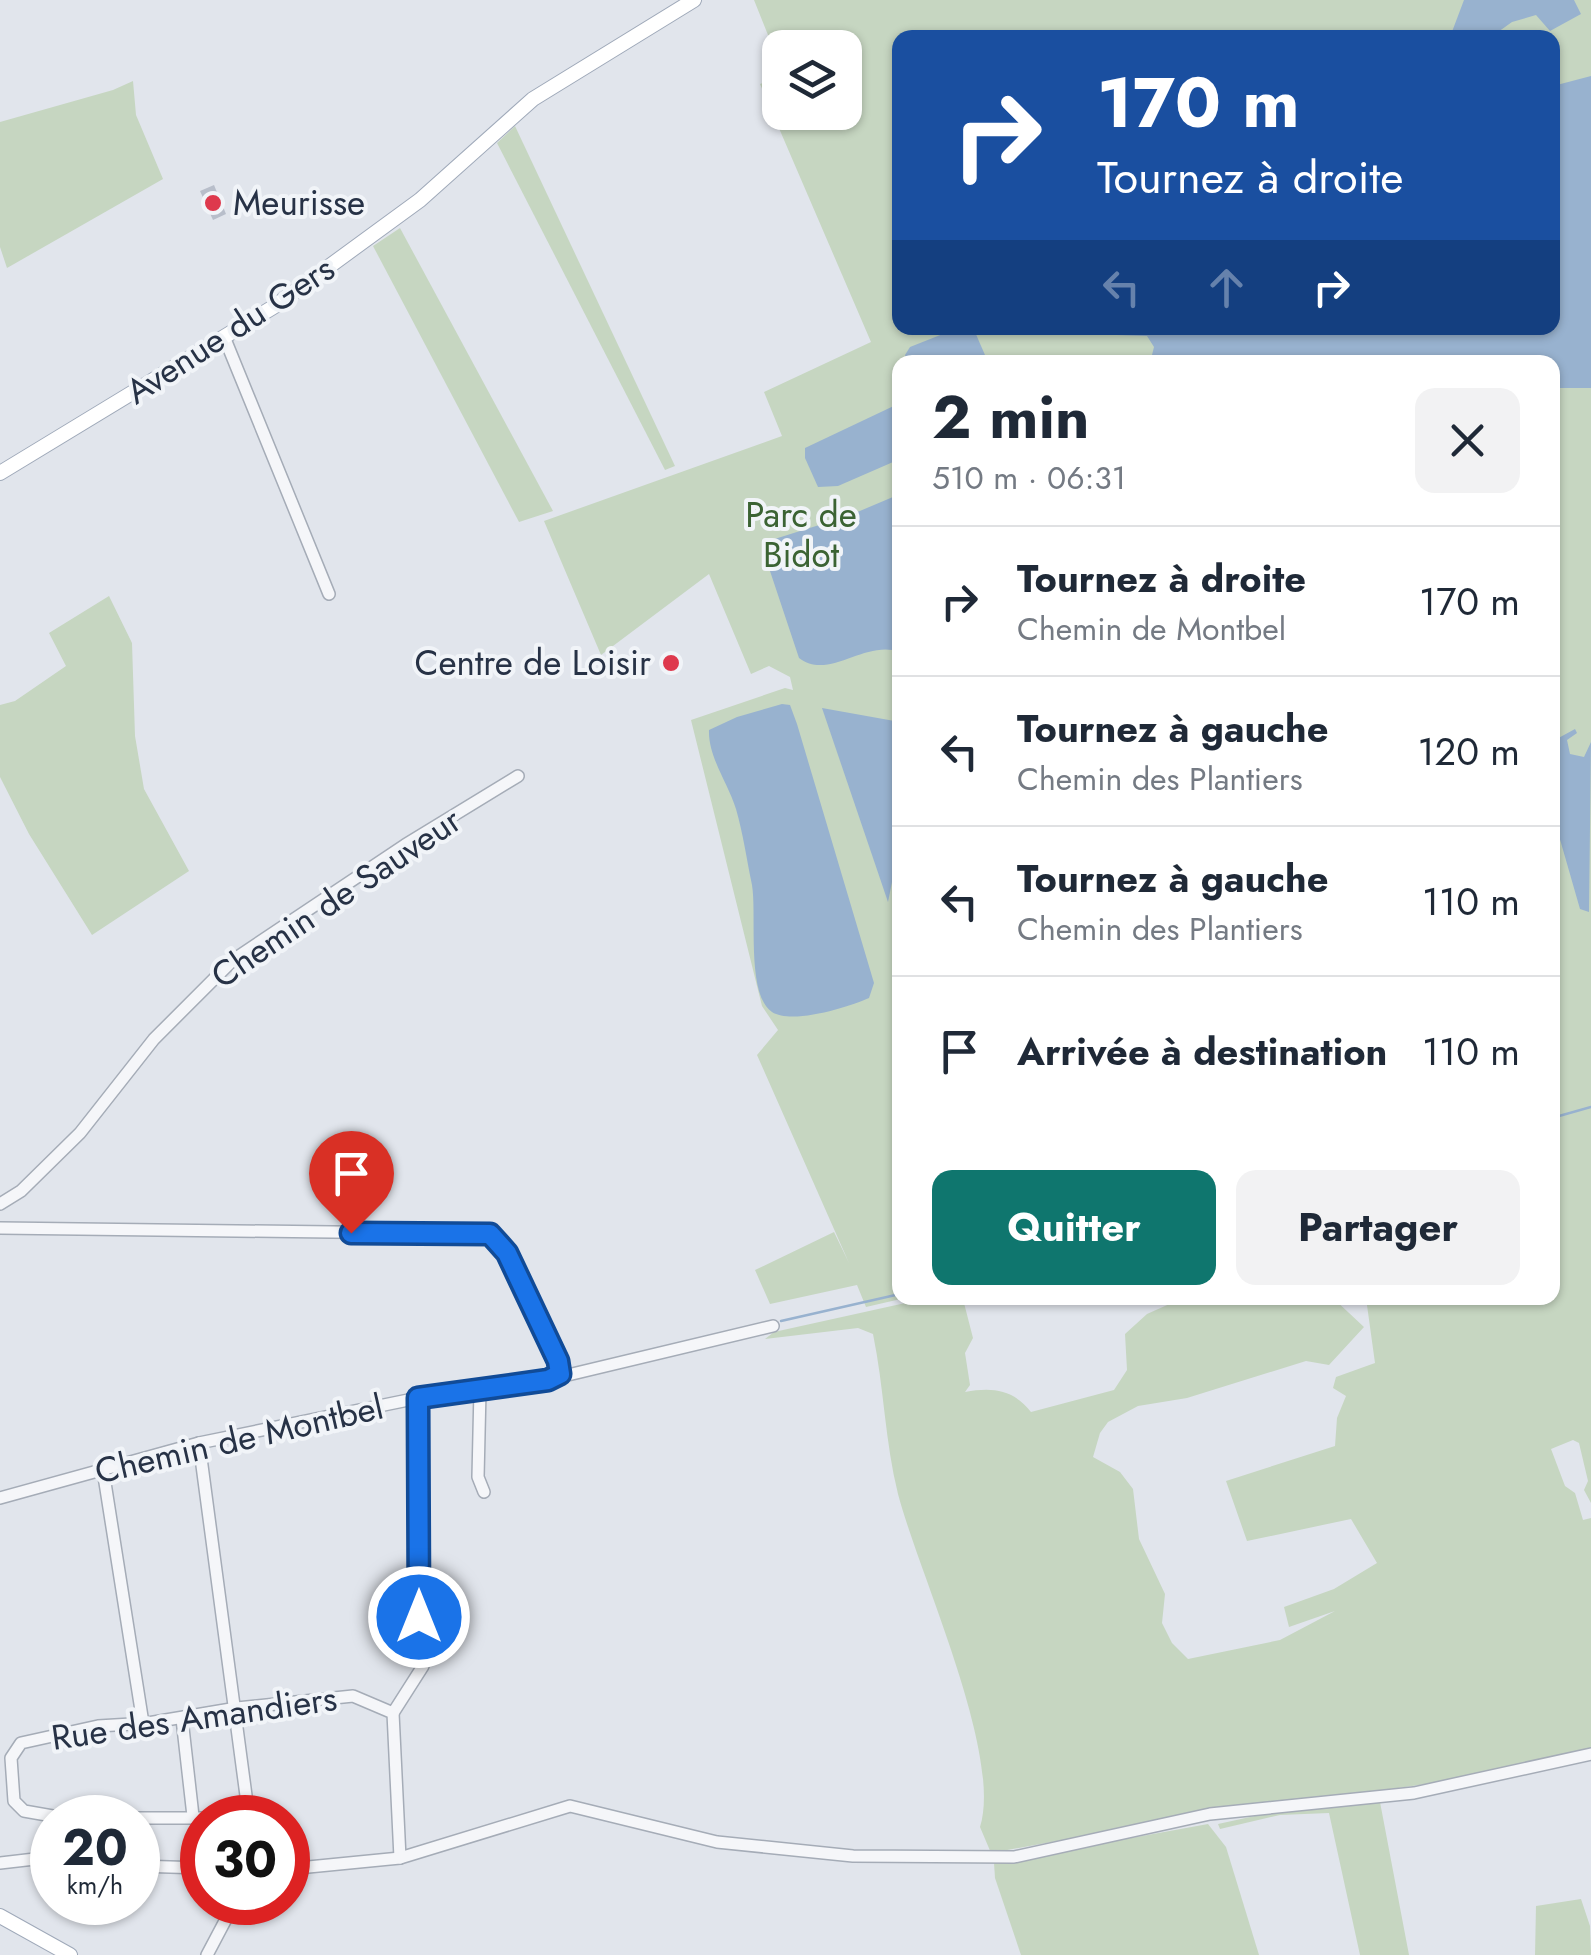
<!DOCTYPE html>
<html lang="fr">
<meta charset="utf-8">
<style>
:root{--surface:#fff;--page:#f2f2f3;--text:#1f2937;--muted:#747a83;--line:#e0e1e3;--accent:#0f766e}
body{margin:0;font-family:Jost,sans-serif;background:var(--page);color:var(--text);height:100vh;display:flex;flex-direction:column;font-size:38px;white-space:nowrap}
*{box-sizing:border-box;margin:0}
p{font-size:32px;color:var(--muted)}
.icon{flex:none;width:55px;height:55px;fill:none;stroke:currentColor;stroke-width:2;stroke-linecap:round;stroke-linejoin:round}
.map{position:relative;flex:1;overflow:hidden}
.details{position:absolute;left:892px;top:355px;width:668px;height:950px;display:flex;flex-direction:column;background:var(--surface);border-radius:20px;box-shadow:0 2px 8px #0004}
.details>*{flex:none}
.banner{position:absolute;left:892px;top:30px;width:668px;height:305px;border-radius:20px;box-shadow:0 2px 8px #0004;background:#1a4fa0;color:#fff;overflow:hidden}
.tools{position:absolute;left:762px;top:30px;display:grid;gap:20px}
.tools a{display:grid;place-items:center;width:100px;height:100px;border-radius:20px;background:var(--surface);box-shadow:0 2px 8px #0004;font-size:50px}
.speed{position:absolute;left:30px;top:1795px;display:flex;gap:20px;font-size:50px;font-weight:700;text-align:center}
.speed>*{display:grid;place-content:center;width:130px;height:130px;border-radius:50%;background:var(--surface);box-shadow:0 2px 8px #0004;line-height:1}
.speed small{font-size:25px;font-weight:400}
.speed .limit{border:15px solid #d22;background:#fff;color:#111}
.pin{position:absolute;display:grid;place-items:center;width:85px;height:85px;color:#fff;margin:-102px -42px;border-radius:50% 50% 50% 0;rotate:-45deg;box-shadow:0 0 10px #0007}
.pin .icon{rotate:45deg}
.me{position:absolute;width:110px;margin:-55px;rotate:0deg;stroke-linejoin:round;filter:drop-shadow(0 0 8px #0008)}
.turn{display:flex;align-items:center;gap:35px;height:210px;padding:0 40px;font-size:45px}
.turn .icon{width:130px;height:130px;stroke-width:2.5}
.turn b{display:block;font-size:70px;line-height:85px}
.lanes{display:flex;align-items:center;height:95px;padding:0 40px;background:#0003;justify-content:center;gap:50px;direction:ltr}
.lanes .off{opacity:.35}
.round{display:grid;place-items:center;flex:none;width:105px;height:105px;border-radius:20px;background:var(--page)}
.head{display:flex;align-items:center;justify-content:space-between;height:170px;padding:0 40px}
h1{font-size:60px;font-weight:700;line-height:75px}
.action{display:flex;gap:20px;margin-top:auto;padding:20px 40px}
.action a{flex:1;height:115px;border-radius:20px;background:var(--accent);color:#fff;font-size:40px;font-weight:700;line-height:115px;text-align:center}
.action a+a{background:var(--page);color:var(--text)}
ul{padding:0;list-style:none}
li{display:flex;align-items:center;gap:30px;height:150px;padding:0 40px;border-top:2px solid var(--line)}
li div{flex:1}
li b{display:block;font-size:38px}
li em{font-style:normal}
.map>svg:first-child{display:block}
</style>
<div class="map">
<svg width="1591" height="1955" viewBox="0 0 1591 1955">
<rect width="100%" height="100%" fill="#e1e5ec"/>
<!-- green -->
<g fill="#c6d6c1" fill-rule="evenodd">
<path d="M754,0H1591V1503L1584,1490L1588,1481L1579,1443L1573,1440L1551,1449L1565,1486L1575,1493L1583,1520L1591,1518V1749L1484,1776L1188,1817L991,1853L980,1827C1003,1754 919,1574 898,1494C885,1442 884,1387 873,1334L858,1328L765,1339L774,1332L928,1298H963L959,1299L964,1303L973,1338L965,1353L970,1385L965,1392C992,1387 1013,1389 1031,1412L1114,1390L1127,1370L1125,1334L1147,1314L1183,1298H1333L1364,1327L1329,1365L1306,1361L1187,1398L1138,1406L1108,1422L1100,1433L1093,1457L1120,1472L1133,1489L1139,1539L1165,1594L1162,1623L1172,1643L1188,1659L1280,1640L1335,1611L1289,1627L1284,1607L1334,1589L1377,1563L1351,1519L1247,1541L1226,1481L1335,1446L1337,1418L1346,1396L1333,1388L1336,1377L1375,1363L1366,1298H1552V362H900V1298H905L866,1307L857,1285L770,1304L755,1270L834,1232L849,1263L757,1055L778,1030L762,1006L691,720L785,688L793,690L790,677L769,666L751,674L709,574L601,655L544,521L782,436L764,392L871,342L760,84L780,76V112H845V48H780V65ZM900,38H1552V328H900Z"/>
<polygon points="133,81 136,115 163,179 7,268 0,247 0,122 113,90"/>
<polygon points="515,126 675,466 665,470 497,143"/>
<polygon points="400,228 553,511 519,522 373,246"/>
<polygon points="109,596 132,643 135,736 144,789 189,871 92,935 29,834 0,777 0,705 15,701 66,666 49,633"/>
<polygon points="1380,1802 1409,1955 1360,1955 1329,1813 1280,1815 1220,1829 1218,1824 1283,1810"/>
<polygon points="1208,1824 1226,1847 1259,1955 1021,1955 995,1878 994,1863"/>
<polygon points="1581,1899 1590,1926 1591,1955 1535,1955 1536,1906"/>
</g>
<!-- water -->
<g fill="#98b2cf">
<polygon points="1464,0 1574,0 1581,14 1550,31 1536,15 1512,22 1491,37 1450,37"/>
<polygon points="1591,76 1591,388 1553,388 1552,362 1142,362 1152,355 1154,347 1147,336 1117,335 1109,328 1552,328 1553,86"/>
<polygon points="958,328 975,332 988,362 908,362 905,355 910,347"/>
<polygon points="900,403 900,459 838,486 818,487 805,458 805,448"/>
<path d="M900,494V652C865,639 829,681 799,658L762,547L765,542L848,516Z"/>
<path d="M782,704L790,705L797,724L874,983L869,998C849,1007 792,1025 772,1012C746,995 757,914 752,885C747,861 743,833 736,809C728,783 708,757 709,730L737,717Z"/>
<polygon points="822,708 900,722 900,842 888,902"/>
<polygon points="1575,729 1577,733 1567,740 1570,754 1584,757 1591,742 1589,912 1580,909 1553,815 1553,741"/>
</g>
<g fill="none" stroke-linecap="round" stroke-linejoin="round">
<!-- stream -->
<g stroke="#98b2cf" stroke-width="2.5">
<polyline points="1552,1118 1591,1107"/>
<polyline points="781,1321 900,1294"/>
</g>
</g>
<!-- building -->
<polygon fill="#b8beca" points="214,185 226,214 213,220 200,191"/>
<g fill="none" stroke-linecap="round" stroke-linejoin="round">
<!-- minor casing -->
<g stroke="#a5acb7" stroke-width="14">
<g id="minor">
<polyline points="225,339 329,594"/>
<polyline points="0,1204 21,1191 80,1133 154,1039 233,960 405,845 518,776"/>
<polyline points="0,1228 490,1234 507,1253 558,1361 561,1375"/>
<polyline points="480,1390 478,1477 484,1492"/>
<polyline points="418,1398 419,1617 423,1625"/>
<polyline points="199,1443 249,1818"/>
<polyline points="103,1470 143,1723"/>
<polyline points="0,1498 199,1443 418,1398 547,1380 773,1326"/>
<polyline points="393,1713 423,1666"/>
<polyline points="182,1719 193,1816"/>
<polyline points="64,1818 24,1811 14,1801 11,1758 21,1743 98,1726 148,1723 237,1708 353,1696 393,1713 400,1858"/>
<polyline points="138,1818 211,1818"/>
<polyline points="0,1863 52,1857"/>
<polyline points="138,1866 202,1868"/>
<polyline points="288,1869 400,1858 570,1806 717,1842 853,1856 1014,1857 1210,1814 1414,1793 1591,1754"/>
<polyline points="207,1955 235,1902"/>
</g>
</g>
<!-- major casing -->
<g stroke="#9fa9b9" stroke-width="16">
<g id="major">
<polyline points="0,473 275,306 420,200 533,99 694,0"/>
<polyline points="0,1916 70,1955"/>
</g>
</g>
<!-- minor -->
<use href="#minor" stroke="#f5f6f9" stroke-width="11"/>
<!-- major -->
<use href="#major" stroke="#fff" stroke-width="14"/>
</g>
<g fill="none" stroke-linecap="round" stroke-linejoin="round">
<!-- route casing -->
<g stroke="#114b97" stroke-width="25">
<polyline id="route" points="351,1233 490,1234 507,1253 558,1361 560,1374 548,1380 418,1398 419,1617"/>
</g>
<!-- route -->
<use href="#route" stroke="#1a73e8" stroke-width="18"/>
</g>
<!-- markers -->
<g fill="#de394d" stroke="#f1f4f8" stroke-width="4">
<circle cx="213" cy="203" r="10"/>
<circle cx="671" cy="663" r="10"/>
</g>
<g text-anchor="middle" stroke-width="8" stroke-linejoin="round" paint-order="stroke">
<!-- poi labels -->
<g font-size="35" fill="#273246" stroke="#f1f4f8" text-anchor="start">
<text x="233" y="215">Meurisse</text>
<text x="651" y="675" text-anchor="end">Centre de Loisir</text>
</g>
<!-- street labels -->
<g font-size="35" fill="#273246" stroke="#f1f4f8">
<text transform="translate(230 330) rotate(-33)" y="12">Avenue du Gers</text>
<text transform="translate(336 898) rotate(-34)" y="12">Chemin de Sauveur</text>
<text transform="translate(239 1439) rotate(-13)" y="12">Chemin de Montbel</text>
<text transform="translate(194 1718) rotate(-8)" y="12">Rue des Amandiers</text>
</g>
<!-- park labels -->
<g font-size="35" fill="#3b6333" stroke="#f1f4f8">
<text x="801" y="527">Parc de<tspan x="801" dy="40">Bidot</tspan></text>
</g>
</g>
</svg>
<div class="tools">
<a><svg class="icon" aria-label="layers" viewBox="0 0 24 24"><path d="M12 4l9 5-9 5-9-5zM3 14l9 5 9-5"/></svg></a>
</div>
<div class="speed"><div>20<small>km/h</small></div><div class="limit">30</div></div>
<div class="pin" style="left:351px;top:1233px;background:#d93025"><svg class="icon" aria-label="arrive" viewBox="0 0 24 24"><path d="M6 21V4h12l-3 4 3 4H6"/></svg></div>
<svg class="me" style="left:419px;top:1617px" viewBox="-20 -20 40 40"><circle r="17" fill="#1a73e8" stroke="#fff" stroke-width="3"/><path d="M0-11L8 9 0 5-8 9z" fill="#fff"/></svg>
<div class="banner">
<div class="turn"><svg class="icon" aria-label="right" viewBox="0 0 24 24"><path d="M7 20v-9h11M14 6l5 5-5 5"/></svg><div><b>170 m</b>Tournez à droite</div></div>
<div class="lanes"><svg class="icon off" aria-label="left" viewBox="0 0 24 24"><path d="M17 20v-9H6M10 6l-5 5 5 5"/></svg><svg class="icon off" aria-label="ahead" viewBox="0 0 24 24"><path d="M12 20V5M6 11l6-6 6 6"/></svg><svg class="icon" aria-label="right" viewBox="0 0 24 24"><path d="M7 20v-9h11M14 6l5 5-5 5"/></svg></div>
</div>
<section class="details">
<div class="head"><div><h1>2 min</h1><p>510 m · 06:31</p></div><a class="round"><svg class="icon" aria-label="close" viewBox="0 0 24 24"><path d="M6 6l12 12M18 6L6 18"/></svg></a></div>
<ul>
<li><svg class="icon" aria-label="right" viewBox="0 0 24 24"><path d="M7 20v-9h11M14 6l5 5-5 5"/></svg><div><b>Tournez à droite</b><p>Chemin de Montbel</p></div><em>170 m</em></li>
<li><svg class="icon" aria-label="left" viewBox="0 0 24 24"><path d="M17 20v-9H6M10 6l-5 5 5 5"/></svg><div><b>Tournez à gauche</b><p>Chemin des Plantiers</p></div><em>120 m</em></li>
<li><svg class="icon" aria-label="left" viewBox="0 0 24 24"><path d="M17 20v-9H6M10 6l-5 5 5 5"/></svg><div><b>Tournez à gauche</b><p>Chemin des Plantiers</p></div><em>110 m</em></li>
<li><svg class="icon" aria-label="arrive" viewBox="0 0 24 24"><path d="M6 21V4h12l-3 4 3 4H6"/></svg><div><b>Arrivée à destination</b></div><em>110 m</em></li>
</ul>
<div class="action"><a>Quitter</a><a>Partager</a></div>
</section>
</div>
